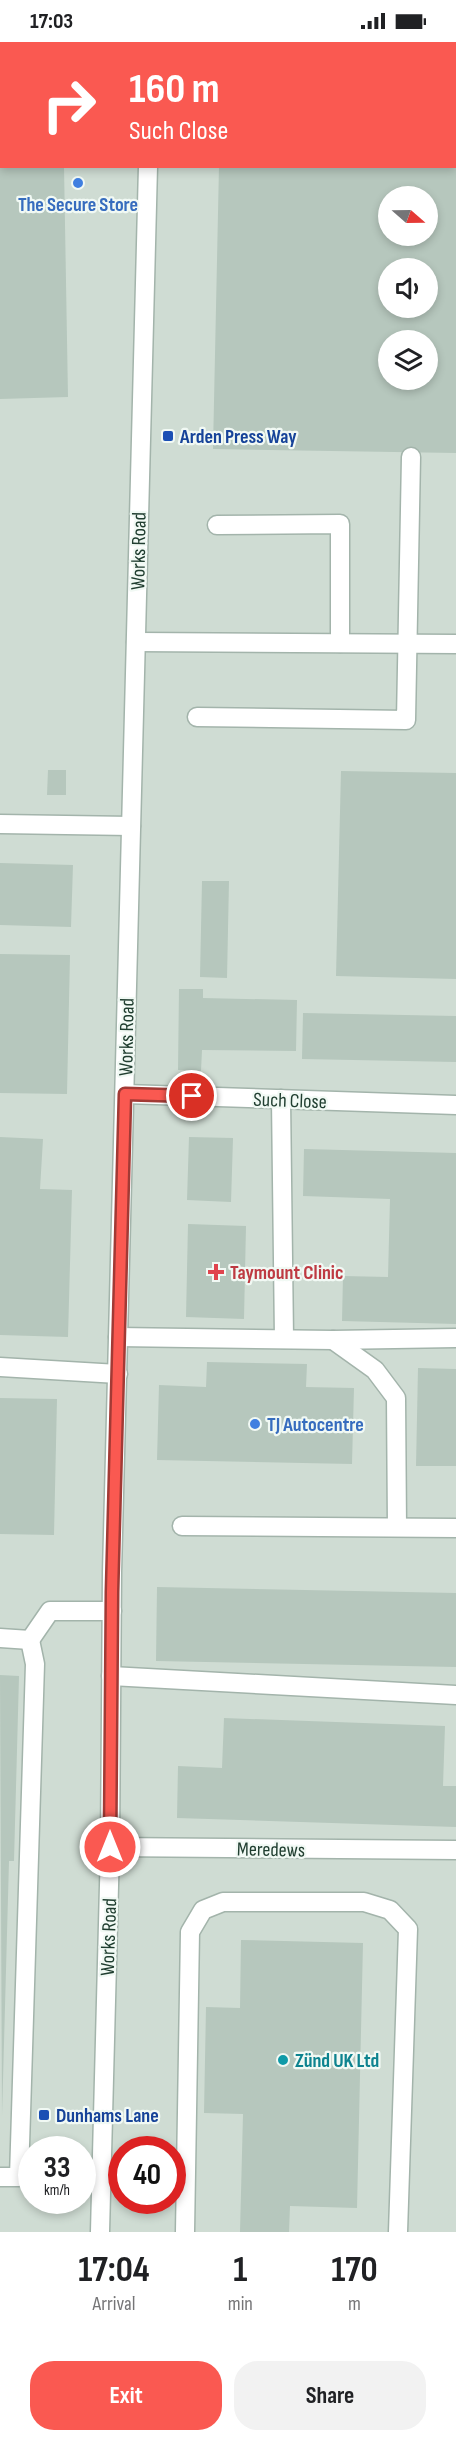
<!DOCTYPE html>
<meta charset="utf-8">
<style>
:root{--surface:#fff;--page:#f2f2f2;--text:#202124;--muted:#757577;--accent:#fa5951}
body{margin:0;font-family:"Sofia Sans Condensed",sans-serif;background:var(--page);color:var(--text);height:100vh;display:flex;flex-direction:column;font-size:22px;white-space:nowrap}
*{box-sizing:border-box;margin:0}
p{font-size:20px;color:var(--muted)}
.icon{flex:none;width:33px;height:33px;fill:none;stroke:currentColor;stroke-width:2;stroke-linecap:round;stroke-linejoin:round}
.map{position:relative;height:2190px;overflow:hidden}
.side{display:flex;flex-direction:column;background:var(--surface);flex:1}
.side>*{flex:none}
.guide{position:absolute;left:0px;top:0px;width:456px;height:126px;box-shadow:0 3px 9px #0003;background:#fa5951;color:#fff;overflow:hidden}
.needle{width:39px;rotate:110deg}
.fabs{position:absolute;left:378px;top:144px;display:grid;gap:12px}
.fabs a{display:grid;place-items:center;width:60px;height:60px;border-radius:50%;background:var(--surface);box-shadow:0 3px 9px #0003;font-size:30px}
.speed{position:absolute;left:18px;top:2094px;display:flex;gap:12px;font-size:30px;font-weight:700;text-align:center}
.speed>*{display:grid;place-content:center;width:78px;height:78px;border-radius:50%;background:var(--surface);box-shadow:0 3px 9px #0003;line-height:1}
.speed small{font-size:15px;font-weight:400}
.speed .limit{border:9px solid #d22;background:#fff;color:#111}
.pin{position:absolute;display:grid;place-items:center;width:51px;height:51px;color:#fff;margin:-26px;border:3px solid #fff;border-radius:50%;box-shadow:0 2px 6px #0007}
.me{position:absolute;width:66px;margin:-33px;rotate:0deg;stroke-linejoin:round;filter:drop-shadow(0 0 4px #0008)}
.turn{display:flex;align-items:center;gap:21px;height:126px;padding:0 30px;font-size:27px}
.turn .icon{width:78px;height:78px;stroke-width:2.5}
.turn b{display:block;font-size:42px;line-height:51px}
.eta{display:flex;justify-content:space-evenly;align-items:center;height:102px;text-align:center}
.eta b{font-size:36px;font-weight:700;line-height:42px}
.cta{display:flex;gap:12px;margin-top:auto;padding:12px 30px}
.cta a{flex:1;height:69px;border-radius:24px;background:var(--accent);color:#fff;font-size:24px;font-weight:700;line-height:69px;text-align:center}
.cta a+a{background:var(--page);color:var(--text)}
.status{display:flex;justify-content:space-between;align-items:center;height:42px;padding:0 30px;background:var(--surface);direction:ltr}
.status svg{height:16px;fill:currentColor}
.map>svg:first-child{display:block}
</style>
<div class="status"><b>17:03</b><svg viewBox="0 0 49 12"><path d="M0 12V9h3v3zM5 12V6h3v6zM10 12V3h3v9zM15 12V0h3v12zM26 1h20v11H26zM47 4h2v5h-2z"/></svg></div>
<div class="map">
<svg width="456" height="2190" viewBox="0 0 456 2190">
<rect width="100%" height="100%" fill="#e1ece5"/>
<!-- built -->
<path fill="#cfdcd3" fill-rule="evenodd" d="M0,0H456V2190H0ZM2,2H454V124H2ZM388,154H428V194H388ZM388,226H428V266H388ZM388,298H428V338H388ZM32,2108H82V2158H32ZM122,2108H172V2158H122Z"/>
<!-- building -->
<g fill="#b6c7bd" fill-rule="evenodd">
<polygon points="0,124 64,124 68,355 0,357"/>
<path d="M219,124H456V411L213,407ZM388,154H428V194H388ZM388,226H428V266H388ZM388,298H428V338H388Z"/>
<polygon points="48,728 66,728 66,753 47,753"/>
<polygon points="341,729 456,731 456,937 336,934"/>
<polygon points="0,821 73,823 71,885 0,883"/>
<polygon points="202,839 229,839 227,936 200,935"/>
<polygon points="0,912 70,913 67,1052 0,1051"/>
<polygon points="179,947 203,947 203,956 297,958 296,1009 202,1008 201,1029 178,1028"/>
<polygon points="303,971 456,974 456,1020 302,1017"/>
<polygon points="0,1095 43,1097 40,1147 72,1148 68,1295 0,1293"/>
<polygon points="189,1095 233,1096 231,1160 187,1158"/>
<polygon points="304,1107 456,1111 456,1282 342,1279 343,1234 388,1235 390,1157 303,1154"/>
<polygon points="188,1182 246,1184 244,1277 186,1275"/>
<polygon points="207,1320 307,1322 306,1345 354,1346 352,1422 157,1418 159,1343 206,1345"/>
<polygon points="418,1326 456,1327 456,1424 416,1424"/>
<polygon points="0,1356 57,1357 54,1493 0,1492"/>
<polygon points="157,1545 456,1551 456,1625 156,1619"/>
<polygon points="0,1633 19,1634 14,1819 9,1819 2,2074"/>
<polygon points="224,1676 445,1684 443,1744 456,1744 456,1785 177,1776 178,1724 222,1726"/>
<polygon points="241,1898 363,1901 357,2166 290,2164 289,2190 240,2190 243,2072 204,2071 206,1965 240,1966"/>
</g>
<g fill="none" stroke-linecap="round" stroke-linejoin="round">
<!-- minor casing -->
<g stroke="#a3b4ab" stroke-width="21">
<g id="minor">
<polyline points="150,2 150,0"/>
<polyline points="454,39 456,39"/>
<polyline points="0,48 2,48"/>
<polyline points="0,92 2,92"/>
<polyline points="217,483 340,482 340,601"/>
<polyline points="136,600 456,602"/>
<polyline points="197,675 406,678 411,415"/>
<polyline points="0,782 131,784"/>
<polyline points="125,1052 456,1063"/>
<polyline points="281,1057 284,1297"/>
<polyline points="118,1295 333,1298 456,1296"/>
<polyline points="333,1298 375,1328 396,1356 397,1485"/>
<polyline points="0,1325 118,1332"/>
<polyline points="182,1484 456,1486"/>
<polyline points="0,1596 30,1598 50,1569 112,1569"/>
<polyline points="111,1634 456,1653"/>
<polyline points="110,1805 456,1808"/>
<polyline points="0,2135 19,2135 35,1622 30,1598"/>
<polyline points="100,2190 110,1805 112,1530 148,124"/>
<polyline points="185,2190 190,1890 203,1868 223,1860 364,1860 390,1868 408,1887 398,2190"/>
</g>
</g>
<!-- minor -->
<use href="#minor" stroke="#fff" stroke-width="18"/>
</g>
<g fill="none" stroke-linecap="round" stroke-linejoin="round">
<!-- route casing -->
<g stroke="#a23a35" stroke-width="15">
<polyline id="route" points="110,1805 112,1550 125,1052 192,1054"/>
</g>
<!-- route -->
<use href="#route" stroke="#fa5951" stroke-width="10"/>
</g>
<!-- markers -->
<g fill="#3f7fe0" stroke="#f1f9f4" stroke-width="2">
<circle cx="78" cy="141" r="6"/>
<circle cx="255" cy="1382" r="6"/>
</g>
<g fill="#1a4fb4" stroke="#f1f9f4" stroke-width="2">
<rect x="162" y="388" width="12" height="12" rx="3"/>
<rect x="38" y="2067" width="12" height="12" rx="3"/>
</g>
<path fill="#e0444e" stroke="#f1f9f4" stroke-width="2" d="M213 1221h6v6h6v6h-6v6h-6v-6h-6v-6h6z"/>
<circle fill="#0f9aa8" stroke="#f1f9f4" stroke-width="2" cx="283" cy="2018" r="6"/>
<g text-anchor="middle" stroke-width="4.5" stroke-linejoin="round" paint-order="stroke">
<!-- shop labels -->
<g font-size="20" font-weight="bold" fill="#366cbe" stroke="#f1f9f4">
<text x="78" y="169">The Secure Store</text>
<text x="267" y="1389" text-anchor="start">TJ Autocentre</text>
</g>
<!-- transit labels -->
<g font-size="20" font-weight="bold" fill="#164399" stroke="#f1f9f4" text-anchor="start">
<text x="180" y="401">Arden Press Way</text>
<text x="56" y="2080">Dunhams Lane</text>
</g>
<!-- street labels -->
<g font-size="20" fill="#203e30" stroke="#f1f9f4">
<text transform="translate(138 509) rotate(-89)" y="7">Works Road</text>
<text transform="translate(126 995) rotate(-89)" y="7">Works Road</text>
<text transform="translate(290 1058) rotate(2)" y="7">Such Close</text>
<text transform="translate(271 1807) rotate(1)" y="7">Meredews</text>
<text transform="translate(108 1895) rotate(-88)" y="7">Works Road</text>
</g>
<!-- health labels -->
<g font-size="20" font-weight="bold" fill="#be3a42" stroke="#f1f9f4" text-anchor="start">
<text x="230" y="1237">Taymount Clinic</text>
</g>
<!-- culture labels -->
<g font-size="20" font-weight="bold" fill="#0d838f" stroke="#f1f9f4" text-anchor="start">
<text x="295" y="2025">Zünd UK Ltd</text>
</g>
</g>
</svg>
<div class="fabs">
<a><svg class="needle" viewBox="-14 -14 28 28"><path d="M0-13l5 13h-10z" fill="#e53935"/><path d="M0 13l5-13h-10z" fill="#757577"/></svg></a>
<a><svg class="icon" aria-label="sound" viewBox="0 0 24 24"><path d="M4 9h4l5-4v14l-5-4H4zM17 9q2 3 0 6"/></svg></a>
<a><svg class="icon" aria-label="layers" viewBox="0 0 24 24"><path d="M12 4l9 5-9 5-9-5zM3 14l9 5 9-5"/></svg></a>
</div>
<div class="speed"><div>33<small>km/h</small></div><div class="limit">40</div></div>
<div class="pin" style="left:192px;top:1054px;background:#d93025"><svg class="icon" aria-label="arrive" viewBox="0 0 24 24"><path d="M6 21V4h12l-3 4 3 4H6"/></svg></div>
<svg class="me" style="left:110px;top:1805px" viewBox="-20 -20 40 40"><circle r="17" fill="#fa5951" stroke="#fff" stroke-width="3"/><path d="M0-11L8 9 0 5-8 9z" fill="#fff"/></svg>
<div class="guide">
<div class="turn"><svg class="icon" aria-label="right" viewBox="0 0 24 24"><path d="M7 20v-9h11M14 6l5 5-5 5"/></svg><div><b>160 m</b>Such Close</div></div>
</div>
</div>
<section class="side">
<div class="eta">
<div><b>17:04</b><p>Arrival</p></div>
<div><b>1</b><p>min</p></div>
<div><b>170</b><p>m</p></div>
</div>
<div class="cta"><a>Exit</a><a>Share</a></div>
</section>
